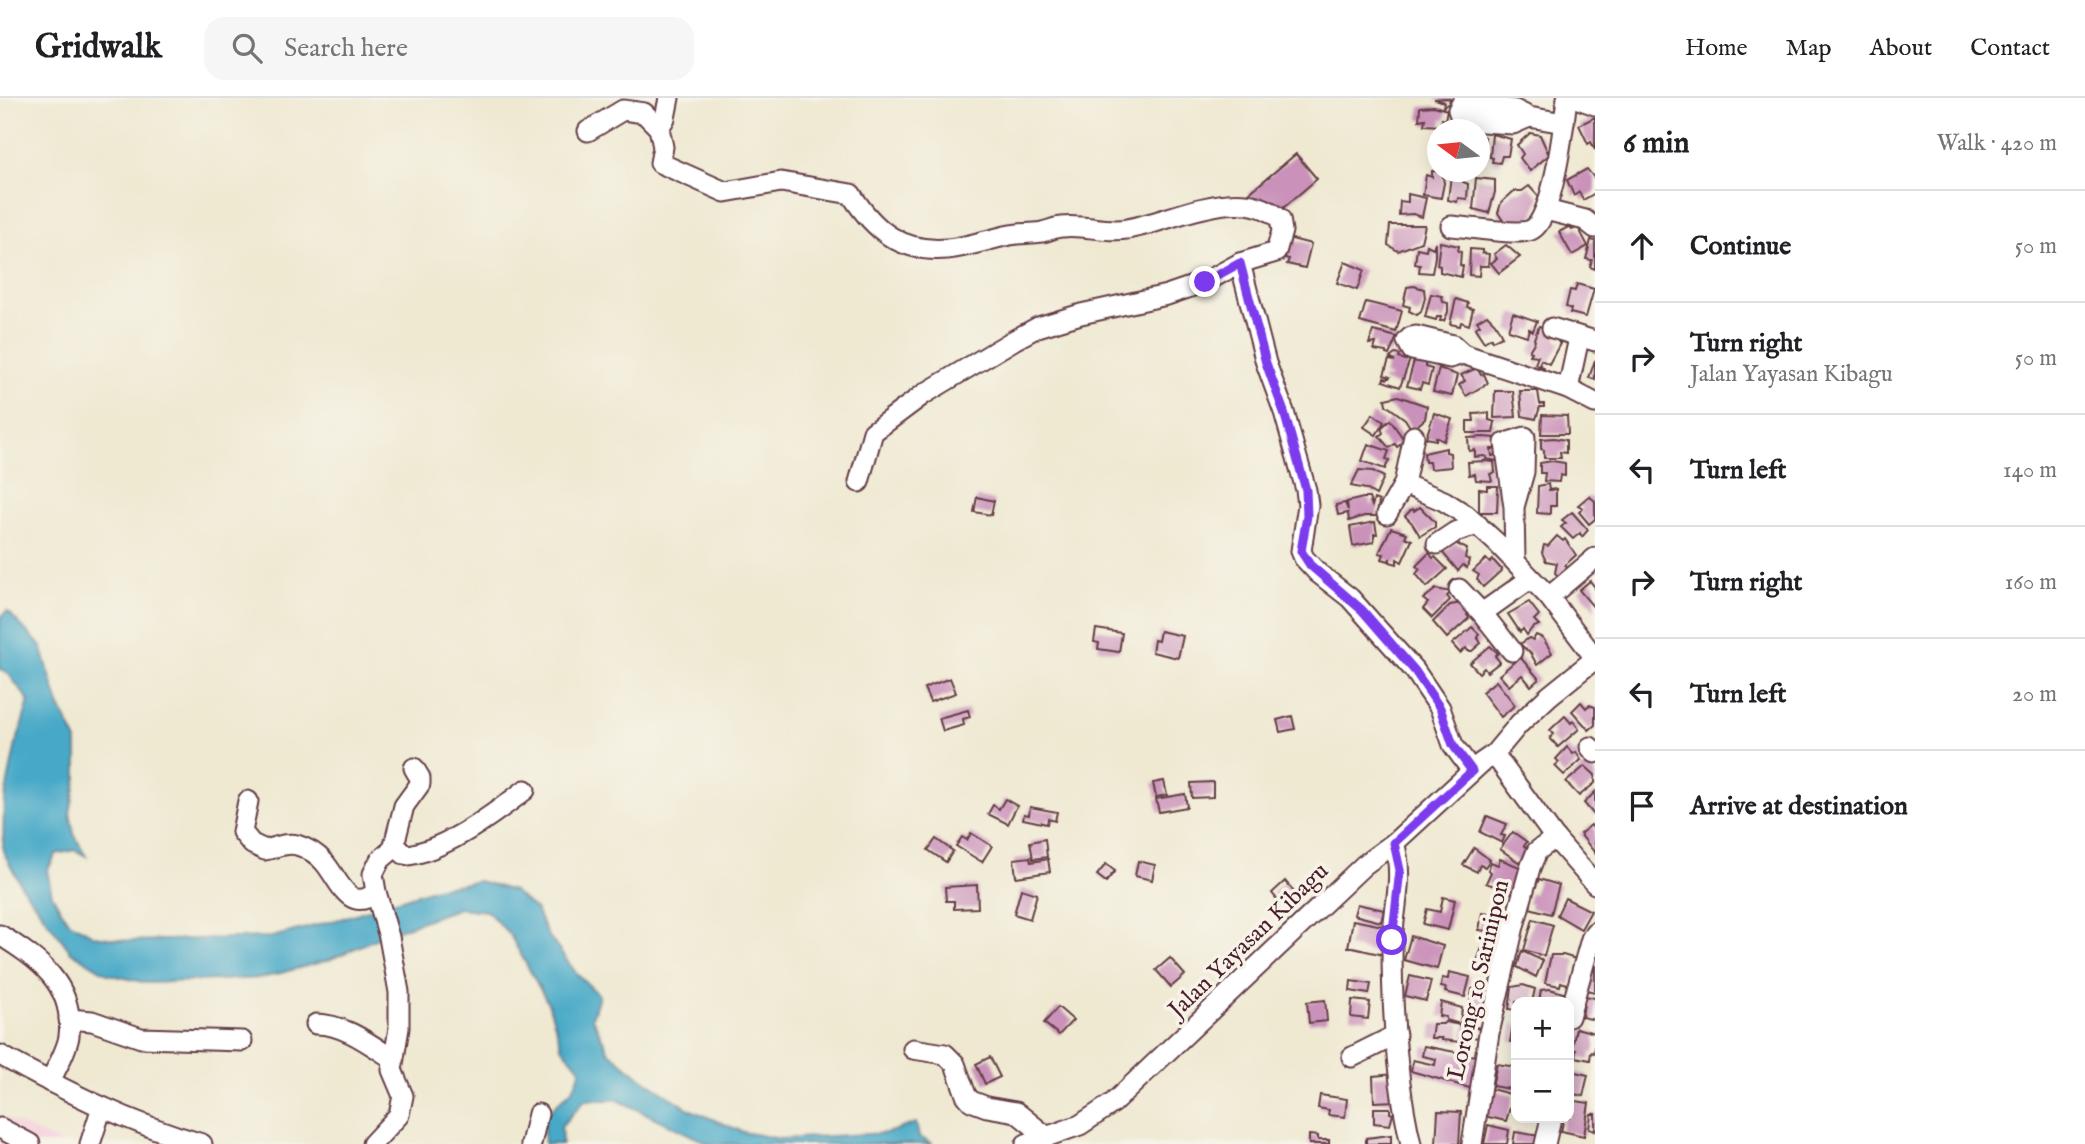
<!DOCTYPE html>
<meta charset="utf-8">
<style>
:root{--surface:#fff;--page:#f6f6f6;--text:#202124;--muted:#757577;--line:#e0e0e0}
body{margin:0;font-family:"IM FELL English",serif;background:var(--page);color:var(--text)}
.controls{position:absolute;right:21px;bottom:21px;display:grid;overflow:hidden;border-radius:14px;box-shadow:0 4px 18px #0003}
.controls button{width:63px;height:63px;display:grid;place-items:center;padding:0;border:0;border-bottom:2px solid var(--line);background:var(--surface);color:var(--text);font:35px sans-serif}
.compass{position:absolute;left:1427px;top:21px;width:63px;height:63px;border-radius:50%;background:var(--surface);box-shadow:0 4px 18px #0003;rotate:285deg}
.stop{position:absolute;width:21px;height:21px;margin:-16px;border:5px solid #7c3aed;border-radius:50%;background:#fff}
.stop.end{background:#7c3aed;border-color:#fff;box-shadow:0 2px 7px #0008}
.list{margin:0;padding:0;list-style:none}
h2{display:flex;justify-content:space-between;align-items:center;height:91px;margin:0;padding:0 28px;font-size:30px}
h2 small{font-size:23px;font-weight:400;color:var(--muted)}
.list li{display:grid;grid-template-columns:46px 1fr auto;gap:21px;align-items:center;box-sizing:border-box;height:112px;padding:0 28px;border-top:2px solid var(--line)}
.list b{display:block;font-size:26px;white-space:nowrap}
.list p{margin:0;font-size:23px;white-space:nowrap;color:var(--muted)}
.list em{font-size:23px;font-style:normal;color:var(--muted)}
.icon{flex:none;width:38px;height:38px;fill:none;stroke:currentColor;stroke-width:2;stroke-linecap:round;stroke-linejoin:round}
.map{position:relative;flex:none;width:1595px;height:1046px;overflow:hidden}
header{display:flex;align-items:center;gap:42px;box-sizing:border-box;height:98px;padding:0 35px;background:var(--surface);border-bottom:2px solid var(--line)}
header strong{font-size:33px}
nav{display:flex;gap:38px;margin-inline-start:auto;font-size:24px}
.search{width:490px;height:63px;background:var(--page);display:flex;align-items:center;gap:18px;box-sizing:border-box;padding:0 24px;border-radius:21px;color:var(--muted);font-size:26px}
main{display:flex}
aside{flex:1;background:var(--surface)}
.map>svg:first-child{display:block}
</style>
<header>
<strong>Gridwalk</strong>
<div class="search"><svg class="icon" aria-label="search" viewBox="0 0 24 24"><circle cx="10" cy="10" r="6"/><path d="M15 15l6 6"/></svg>Search here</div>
<nav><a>Home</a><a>Map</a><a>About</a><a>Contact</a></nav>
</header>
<main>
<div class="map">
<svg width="1595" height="1046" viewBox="0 0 1595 1046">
<rect width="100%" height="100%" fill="#f7f3e8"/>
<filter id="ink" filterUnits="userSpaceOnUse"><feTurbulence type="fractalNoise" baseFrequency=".0143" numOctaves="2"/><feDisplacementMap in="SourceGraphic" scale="14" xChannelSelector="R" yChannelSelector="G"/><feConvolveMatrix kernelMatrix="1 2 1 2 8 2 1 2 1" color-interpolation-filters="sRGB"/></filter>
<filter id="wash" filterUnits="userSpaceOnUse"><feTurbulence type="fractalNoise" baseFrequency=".00686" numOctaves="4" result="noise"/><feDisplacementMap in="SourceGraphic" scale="28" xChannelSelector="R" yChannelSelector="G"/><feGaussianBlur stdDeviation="1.57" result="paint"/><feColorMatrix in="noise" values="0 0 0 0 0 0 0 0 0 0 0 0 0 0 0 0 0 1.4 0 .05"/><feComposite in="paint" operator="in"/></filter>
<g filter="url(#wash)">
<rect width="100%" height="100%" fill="#efe9d2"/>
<polygon fill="#f4cfde" points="0,1017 2,1018 63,1046 0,1046"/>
<path fill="#47a9c7" stroke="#486479" stroke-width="2" d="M 7,513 L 41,548 L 59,607 L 77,643 L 77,679 L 70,715 L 74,736 L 86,758 L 75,752 L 56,756 L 47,773 L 52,797 L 68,823 L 95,838 L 129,843 L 272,839 L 340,821 L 436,790 L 479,783 L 513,793 L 536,812 L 547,836 L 577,876 L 599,897 L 592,920 L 609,954 L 641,980 L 691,1012 L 743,1034 L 780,1041 L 832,1038 L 887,1035 L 916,1025 L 919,1039 L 933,1046 L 709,1046 L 618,1002 L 585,1002 L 561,1028 L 562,1046 L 545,1046 C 539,1013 551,1013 571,993 C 576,988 578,979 581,972 L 562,949 L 548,905 L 510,837 L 487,813 L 459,810 L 384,837 L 329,862 L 262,880 L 147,885 L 108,876 L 71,854 L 22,789 L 3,753 L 4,704 L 15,650 L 29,603 L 7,574 L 0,571 L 0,520 Z"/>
<g id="blocks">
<g fill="#ca92ba">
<polygon points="1447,0 1450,1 1449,5 1443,9 1444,4 1434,1"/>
<polygon points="1434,8 1447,12 1445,22 1442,21 1441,28 1424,27 1425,21 1419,22 1420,9"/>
<polygon points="1595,19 1595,52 1591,44 1588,46 1579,27"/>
<polygon points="1530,35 1540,37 1549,57 1530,73 1520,60 1523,56 1517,47"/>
<polygon points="1492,36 1511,41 1508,58 1502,58 1500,65 1492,64 1493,60 1490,59"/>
<polygon points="1479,38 1485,39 1483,55 1479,55"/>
<polygon points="1296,56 1317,81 1269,122 1248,96"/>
<polygon points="1587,71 1595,81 1595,95 1583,102 1579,94 1574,98 1567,82"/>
<polygon points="1432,73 1442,74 1444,85 1441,100 1423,97 1426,77 1432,79"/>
<polygon points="1451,77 1462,79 1463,84 1468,86 1467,101 1458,100 1457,104 1448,102"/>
<polygon points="1476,80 1495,82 1495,94 1489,115 1473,111"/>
<polygon points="1529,88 1539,99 1534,116 1522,126 1504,124 1498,115 1501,105 1514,93 1522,93"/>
<polygon points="1408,96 1426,100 1422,119 1413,116 1399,117 1400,103 1408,104"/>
<polygon points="1390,127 1425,127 1421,144 1398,153 1388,147"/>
<polygon points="1570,128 1572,132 1578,129 1588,148 1572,157 1559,134"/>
<polygon points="1288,140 1311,146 1305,170 1287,166 1289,161 1284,160"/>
<polygon points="1591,142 1595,143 1595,171 1590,169 1592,162 1586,161"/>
<polygon points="1435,144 1435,159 1432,175 1419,174 1420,167 1415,166 1417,150 1426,152 1427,147 1433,150"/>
<polygon points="1440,144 1459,148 1458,153 1461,154 1460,167 1463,168 1461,179 1440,174 1440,168 1437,167"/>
<polygon points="1506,147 1520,159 1499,175 1491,165 1497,161 1494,156"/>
<polygon points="1470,151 1482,152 1482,155 1489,156 1488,168 1480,168 1479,178 1469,177"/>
<polygon points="1345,164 1364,172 1357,192 1337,185"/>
<polygon points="1577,186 1594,191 1586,219 1570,215 1571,211 1566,209 1570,192 1575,193"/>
<polygon points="1414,188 1424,191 1425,200 1421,214 1417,217 1409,213 1410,209 1403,207 1407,189"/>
<polygon points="1431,196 1442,198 1443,204 1448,205 1448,214 1444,223 1440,223 1441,219 1437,219 1436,222 1425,219"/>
<polygon points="1456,201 1468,205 1467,209 1473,211 1469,227 1461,224 1460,228 1450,226"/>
<polygon points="1366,204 1402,213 1396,234 1360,224"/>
<polygon points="1513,215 1537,223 1533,233 1529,231 1527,238 1508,232"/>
<polygon points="1487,217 1495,225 1502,238 1492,243 1491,240 1484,244 1475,230 1480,227 1477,223"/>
<polygon points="1539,228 1557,233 1556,239 1559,245 1562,242 1549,266 1541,262 1539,266 1544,270 1543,271 1535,266 1538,258 1530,257 1532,254 1529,253 1535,243 1534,241"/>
<polygon points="1373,233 1397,239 1389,257 1386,256 1386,254 1374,252 1376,245 1369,246"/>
<polygon points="1395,256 1400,257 1399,260 1406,262 1407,258 1411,259 1400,289 1383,283 1384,280 1388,281 1390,279 1384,277 1389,262 1395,263 1390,260"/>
<polygon points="1595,262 1595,281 1589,280"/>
<polygon points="1414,263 1425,265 1425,269 1432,271 1428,287 1422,285 1420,291 1407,288"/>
<polygon points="1439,270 1457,277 1452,298 1433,294"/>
<polygon points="1477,270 1481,277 1484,276 1488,285 1466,298 1459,287 1465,283 1461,277"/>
<polygon points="1495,293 1513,293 1516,319 1494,320"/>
<polygon points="1520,293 1538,293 1540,306 1544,306 1544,309 1540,309 1536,321 1522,318"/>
<polygon points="1398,298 1427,308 1425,321 1412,332 1405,321 1386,307 1385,301"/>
<polygon points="1434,315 1452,321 1444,343 1436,339 1436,342 1426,340"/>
<polygon points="1489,315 1489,322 1495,324 1493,335 1467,335 1467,323 1474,323 1473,316"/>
<polygon points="1373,316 1384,324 1376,337 1364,329"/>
<polygon points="1542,317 1567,318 1568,336 1541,336"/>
<polygon points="1390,322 1405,343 1397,349 1395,346 1389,350 1379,338 1383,335 1381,330"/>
<polygon points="1483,339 1496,340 1495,351 1491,351 1492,358 1498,357 1497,363 1486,361 1487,359 1484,358 1475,359 1475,352 1469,353 1468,340"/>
<polygon points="1554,340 1566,342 1566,355 1560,354 1561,360 1544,360 1544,352 1541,351 1541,341"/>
<polygon points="1368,346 1389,353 1386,361 1389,362 1385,371 1362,363"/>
<polygon points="1446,350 1446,354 1450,355 1451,369 1430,371 1429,364 1425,364 1424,355"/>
<polygon points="1484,363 1494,364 1495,374 1490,376 1492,383 1476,382 1475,376 1469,377 1468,364"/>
<polygon points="1552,363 1565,365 1565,378 1560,377 1559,384 1544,383 1545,375 1540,375 1540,365"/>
<polygon points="1359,372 1373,373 1384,379 1376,397 1366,391 1351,388"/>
<polygon points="1548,386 1549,392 1556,391 1556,408 1550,408 1550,416 1537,415 1538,388"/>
<polygon points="1487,388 1498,388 1497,414 1479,414 1479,391 1487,392"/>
<polygon points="1589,398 1595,403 1595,421 1589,426 1579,414 1583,410 1578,407"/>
<polygon points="977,399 994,403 991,417 974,414"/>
<polygon points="1363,400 1369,400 1372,408 1374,401 1379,403 1377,418 1364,418 1349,423 1348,415 1338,417 1336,407 1345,405 1348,412 1347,404"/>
<polygon points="1420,409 1435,424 1435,429 1420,438 1412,425 1405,418 1412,411 1414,413"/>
<polygon points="1572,414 1588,432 1582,439 1580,435 1573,441 1561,429 1566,425 1562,422"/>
<polygon points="1375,424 1377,436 1374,436 1374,444 1353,448 1350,429"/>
<polygon points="1391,430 1407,435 1405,439 1412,442 1402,464 1397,461 1397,466 1390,464 1390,460 1389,463 1382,461 1384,456 1379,455"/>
<polygon points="1557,438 1563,443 1565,441 1576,457 1565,467 1569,472 1560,480 1555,475 1557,465 1546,463 1542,455 1544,447 1548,448"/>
<polygon points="1455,445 1467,451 1465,460 1469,462 1467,470 1463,467 1458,473 1442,454"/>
<polygon points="1429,455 1433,460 1435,459 1447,471 1427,489 1416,476 1420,471 1416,468"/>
<polygon points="1486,461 1490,465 1493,462 1502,472 1483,489 1477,481 1479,477 1473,473"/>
<polygon points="1590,483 1595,489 1595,511 1579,492"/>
<polygon points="1436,491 1451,494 1447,498 1450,502 1432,520 1423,511 1428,505 1423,501"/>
<polygon points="1529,504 1539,517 1534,522 1539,527 1532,530 1527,537 1523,531 1520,534 1508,516"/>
<polygon points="1462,505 1471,514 1467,517 1469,520 1447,540 1433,524 1450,507"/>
<polygon points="1472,529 1479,536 1477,539 1481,545 1472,553 1468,553 1466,550 1460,555 1452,546"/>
<polygon points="1096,531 1122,535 1119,554 1098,551 1099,545 1094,544"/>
<polygon points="1160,533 1183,538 1178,560 1152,554 1154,542 1158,543"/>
<polygon points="1536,537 1543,540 1552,555 1537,567 1531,556 1520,546 1529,540 1533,542"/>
<polygon points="1490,548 1498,555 1495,558 1500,564 1487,574 1484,570 1479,575 1470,565"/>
<polygon points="1520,559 1539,581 1531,588 1522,577 1509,588 1499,577"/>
<polygon points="950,580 956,595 930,604 924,590"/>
<polygon points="1496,583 1515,607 1501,619 1482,594"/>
<polygon points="1581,604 1586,610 1589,607 1595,609 1595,627 1589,632 1572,613"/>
<polygon points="968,612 970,619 963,621 964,627 943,633 939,620"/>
<polygon points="1292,618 1295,631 1280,634 1277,622"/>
<polygon points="1565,618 1571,625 1573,623 1579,631 1558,649 1550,640 1554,636 1550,632"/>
<polygon points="1567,649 1573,656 1576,654 1581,662 1564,677 1555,668 1559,664 1556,661"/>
<polygon points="1585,668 1595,677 1595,685 1579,698 1566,684"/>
<polygon points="1164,683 1167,697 1156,699 1153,685"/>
<polygon points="1213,684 1213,699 1192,700 1191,685"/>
<polygon points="1595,694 1595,718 1584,705"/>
<polygon points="1185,696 1187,709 1159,714 1156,701"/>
<polygon points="1005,701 1017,708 1008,726 988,716 993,707 999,711"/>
<polygon points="1030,709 1057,714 1055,723 1048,721 1047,726 1023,721 1024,716 1029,717"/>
<polygon points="1487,718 1507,726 1501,737 1505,738 1502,745 1480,734"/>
<polygon points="1591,727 1593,730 1595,728 1595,755 1580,736"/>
<polygon points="1513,734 1527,744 1524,748 1529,751 1520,765 1500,751"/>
<polygon points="971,735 992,748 982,764 956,748 962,739 967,742"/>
<polygon points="936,741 953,753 946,764 928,752"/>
<polygon points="1045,741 1047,759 1033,761 1030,744"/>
<polygon points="1474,750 1490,762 1485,769 1480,767 1477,774 1463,767"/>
<polygon points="1030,759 1031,764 1048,761 1050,774 1016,779 1014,761"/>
<polygon points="1500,761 1522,770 1512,795 1486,785 1491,774 1488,772 1491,764 1498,767"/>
<polygon points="1138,763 1155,767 1152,782 1135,778"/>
<polygon points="1106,766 1115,773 1106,784 1097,777"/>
<polygon points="1539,781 1559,787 1551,816 1530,810 1531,806 1527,805 1530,795 1533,796"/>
<polygon points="1285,783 1294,794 1280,805 1272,795"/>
<polygon points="977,787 978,810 954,811 954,803 946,803 945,789"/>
<polygon points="1021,791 1037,796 1030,821 1014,816"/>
<polygon points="1443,799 1455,802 1448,832 1423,826 1427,811 1440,814"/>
<polygon points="1565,800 1591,813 1581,831 1557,817"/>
<polygon points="1357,806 1384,812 1381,824 1354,817"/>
<polygon points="1482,815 1510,819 1506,836 1479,832"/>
<polygon points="1533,821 1553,827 1544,858 1524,852"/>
<polygon points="1353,822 1388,829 1384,857 1348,849"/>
<polygon points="1411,838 1443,848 1437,871 1404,862"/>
<polygon points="1482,850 1502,856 1495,876 1474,871"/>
<polygon points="1522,853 1543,863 1536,879 1517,869"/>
<polygon points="1551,857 1563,857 1576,861 1570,887 1561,884 1560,888 1545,885"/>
<polygon points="1170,860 1185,877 1171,889 1156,872"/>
<polygon points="1592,867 1595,868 1595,894 1586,892 1591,879"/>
<polygon points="1449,874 1470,879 1465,899 1445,894 1446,890 1441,889 1442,880 1448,881"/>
<polygon points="1410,878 1431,883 1426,903 1405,898"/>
<polygon points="1351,883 1371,886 1369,896 1350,893"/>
<polygon points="1523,887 1535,891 1532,904 1516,904 1516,912 1509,911 1512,889"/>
<polygon points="1482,889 1489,892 1485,911 1480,907 1470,907 1472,891"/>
<polygon points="1550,891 1566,896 1564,904 1539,904 1541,892"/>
<polygon points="1585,898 1595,900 1595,922 1582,919"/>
<polygon points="1325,902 1327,923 1309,925 1307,904"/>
<polygon points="1352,902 1370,904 1368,921 1351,919"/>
<polygon points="1441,904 1462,910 1460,926 1446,922 1446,919 1439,918"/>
<polygon points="1058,909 1073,922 1059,937 1044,925"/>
<polygon points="1469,910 1484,913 1481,930 1465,927"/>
<polygon points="1445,924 1460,927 1460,944 1442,942 1442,940 1431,940 1433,926 1443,926"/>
<polygon points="1513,925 1516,926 1516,944 1510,944"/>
<polygon points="1464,928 1480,931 1480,940 1463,938"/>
<polygon points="1576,930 1595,935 1595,950 1594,955 1591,954 1590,962 1575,959 1576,952 1572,951"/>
<polygon points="1424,948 1481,959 1473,991 1411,973 1413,962 1435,967 1436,961 1422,958"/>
<polygon points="990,959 1000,979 985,986 976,966"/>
<polygon points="1497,966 1516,969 1516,992 1492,988"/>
<polygon points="1571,973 1588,977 1583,998 1569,995"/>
<polygon points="1395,976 1396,1003 1374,1004 1373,978"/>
<polygon points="1487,990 1514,997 1506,1023 1484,1018"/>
<polygon points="1320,997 1347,1001 1345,1019 1328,1017 1329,1012 1318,1010"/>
<polygon points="1569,1002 1589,1005 1584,1038 1561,1033 1564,1020 1569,1020"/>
<polygon points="1374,1010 1390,1010 1390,1015 1393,1016 1390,1027 1374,1025"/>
<polygon points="1438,1013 1461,1014 1459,1046 1436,1046"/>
<polygon points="1591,1016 1595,1016 1595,1033 1589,1031"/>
<polygon points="1488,1027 1509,1032 1507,1046 1484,1046"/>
<polygon points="1515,1034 1540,1038 1539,1046 1513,1046"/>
<polygon points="1309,1037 1318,1038 1318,1042 1329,1042 1329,1046 1309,1046"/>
<polygon points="1391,1037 1391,1046 1366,1046 1366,1040"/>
</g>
</g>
</g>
<g filter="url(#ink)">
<use href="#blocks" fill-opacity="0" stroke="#633d44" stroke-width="2"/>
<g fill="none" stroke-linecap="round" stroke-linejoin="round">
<defs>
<g id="minor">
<polyline points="1576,0 1595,7"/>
<polyline points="1529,19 1515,12 1467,5 1462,5 1458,12 1461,20 1467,23 1513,26 1529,19 1564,25"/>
<polyline points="659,30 665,20 669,0"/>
<path d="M 588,33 L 623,12 L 644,15 L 659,30 L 663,49 L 660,65 L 725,94 L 781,84 L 851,96 C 874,132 901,155 947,151 C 968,149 989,141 1010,137 C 1020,135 1031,136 1042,134 C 1049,133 1055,129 1062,129 C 1083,126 1106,135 1127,131 C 1172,124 1240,84 1280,121 L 1282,133 L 1276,154 L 1240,165 L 1205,184 L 1167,197 L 1081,216 L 1038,229 L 1014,242 L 924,296 L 873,334 L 859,384"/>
<polyline points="1546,112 1585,122 1595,130"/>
<path d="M 1451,128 C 1469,129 1517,138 1531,132 C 1553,123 1564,25 1567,0"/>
<polyline points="1240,165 1266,265 1284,314 1306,392 1308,407 1301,453 1304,460 1318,475 1350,500 1415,573 1440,610 1453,647 1472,673"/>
<polyline points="1552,230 1595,243"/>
<polyline points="1463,256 1450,260 1412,252 1407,243 1411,239 1416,238 1453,247 1463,256 1568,291 1595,305"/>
<polyline points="1568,291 1579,240"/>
<polyline points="1404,386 1444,403 1466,417 1497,445 1549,499 1595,560"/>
<polyline points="1514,409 1524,374 1525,339 1505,345 1514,409 1515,462"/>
<polyline points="1387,416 1404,386 1414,338"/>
<polyline points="1437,446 1455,434 1478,427"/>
<polyline points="1459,491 1482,515 1512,553"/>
<polyline points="1549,499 1595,460"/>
<polyline points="1482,515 1530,481"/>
<polyline points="1590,649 1595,655"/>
<polyline points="1494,656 1555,740 1595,786"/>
<path d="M 248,703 L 242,734 L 252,746 L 265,752 C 275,750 286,744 297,747 C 307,750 317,756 324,764 C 339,781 349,817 376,794"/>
<path d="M 1394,745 C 1405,779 1393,812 1392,847 C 1392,913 1396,982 1411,1046"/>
<path d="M 395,747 L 404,756 L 409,757 C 448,750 494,716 525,692"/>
<path d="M 0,837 C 38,861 75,886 69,938 C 67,953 56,970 50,984"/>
<polyline points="1569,919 1591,841 1595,834"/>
<polyline points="69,921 92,923 141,940 242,943"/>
<path d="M 316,926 C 344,926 370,946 393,961"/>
<polyline points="913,951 945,956 955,966 966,997 971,1003 987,1009 1016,1014 1047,1039"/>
<path d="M 0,957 C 65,993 131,1026 202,1046"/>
<polyline points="1352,959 1396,937"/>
<polyline points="0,1030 30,1046"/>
<polyline points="90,1046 102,1009"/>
<polyline points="372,1046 399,1017 403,998 392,972 399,930 399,894 389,839 376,794 373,776 380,762 393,751 404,708 420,686 420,680 414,670"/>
<polyline points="531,1046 538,1016"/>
<polyline points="1026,1046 1080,1027 1113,1005 1364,767 1394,745 1481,665 1494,656 1519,626 1549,598 1595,561"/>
<polyline points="1472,1046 1489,935 1514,828 1530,770 1537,753 1555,740"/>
<polyline points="1545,1046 1551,1020"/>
</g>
</defs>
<use href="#minor" stroke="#633d44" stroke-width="23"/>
<use href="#minor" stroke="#fff" stroke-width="19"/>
</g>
</g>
<g fill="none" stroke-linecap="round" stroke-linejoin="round" filter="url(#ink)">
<polyline stroke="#7c3aed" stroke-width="9" points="1205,184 1240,165 1266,265 1284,314 1306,392 1307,418 1301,453 1310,467 1362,512 1415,573 1440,610 1453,647 1472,673 1394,745 1400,772 1392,842"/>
</g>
<g text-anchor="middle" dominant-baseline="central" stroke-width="7" stroke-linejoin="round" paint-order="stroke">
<g font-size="24" fill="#4a1f2b" stroke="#f7f3e8">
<text transform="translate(1249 843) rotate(-44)">Jalan Yayasan Kibagu</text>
<text transform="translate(1479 882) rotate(-77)">Lorong 10 Sarinipon</text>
</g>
</g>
</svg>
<div class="controls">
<button>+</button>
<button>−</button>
</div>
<svg class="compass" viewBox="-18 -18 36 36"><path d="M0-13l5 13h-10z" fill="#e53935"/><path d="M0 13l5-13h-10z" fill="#757577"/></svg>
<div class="stop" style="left:1392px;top:842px"></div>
<div class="stop end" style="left:1205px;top:184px"></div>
</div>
<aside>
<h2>6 min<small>Walk · 420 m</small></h2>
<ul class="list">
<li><svg class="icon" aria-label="ahead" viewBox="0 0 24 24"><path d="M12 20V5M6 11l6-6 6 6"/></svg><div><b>Continue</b></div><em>50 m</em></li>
<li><svg class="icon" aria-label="right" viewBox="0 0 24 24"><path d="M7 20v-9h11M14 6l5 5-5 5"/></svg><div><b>Turn right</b><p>Jalan Yayasan Kibagu</p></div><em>50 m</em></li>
<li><svg class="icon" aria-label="left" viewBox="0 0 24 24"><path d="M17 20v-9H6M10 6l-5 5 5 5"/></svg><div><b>Turn left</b></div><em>140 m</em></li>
<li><svg class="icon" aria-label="right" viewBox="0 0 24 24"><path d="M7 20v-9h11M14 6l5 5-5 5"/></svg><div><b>Turn right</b></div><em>160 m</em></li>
<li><svg class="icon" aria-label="left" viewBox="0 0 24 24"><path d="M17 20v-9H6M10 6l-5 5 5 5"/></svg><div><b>Turn left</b></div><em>20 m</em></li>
<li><svg class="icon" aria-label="arrive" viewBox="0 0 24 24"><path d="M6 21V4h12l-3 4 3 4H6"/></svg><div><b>Arrive at destination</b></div></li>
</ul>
</aside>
</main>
